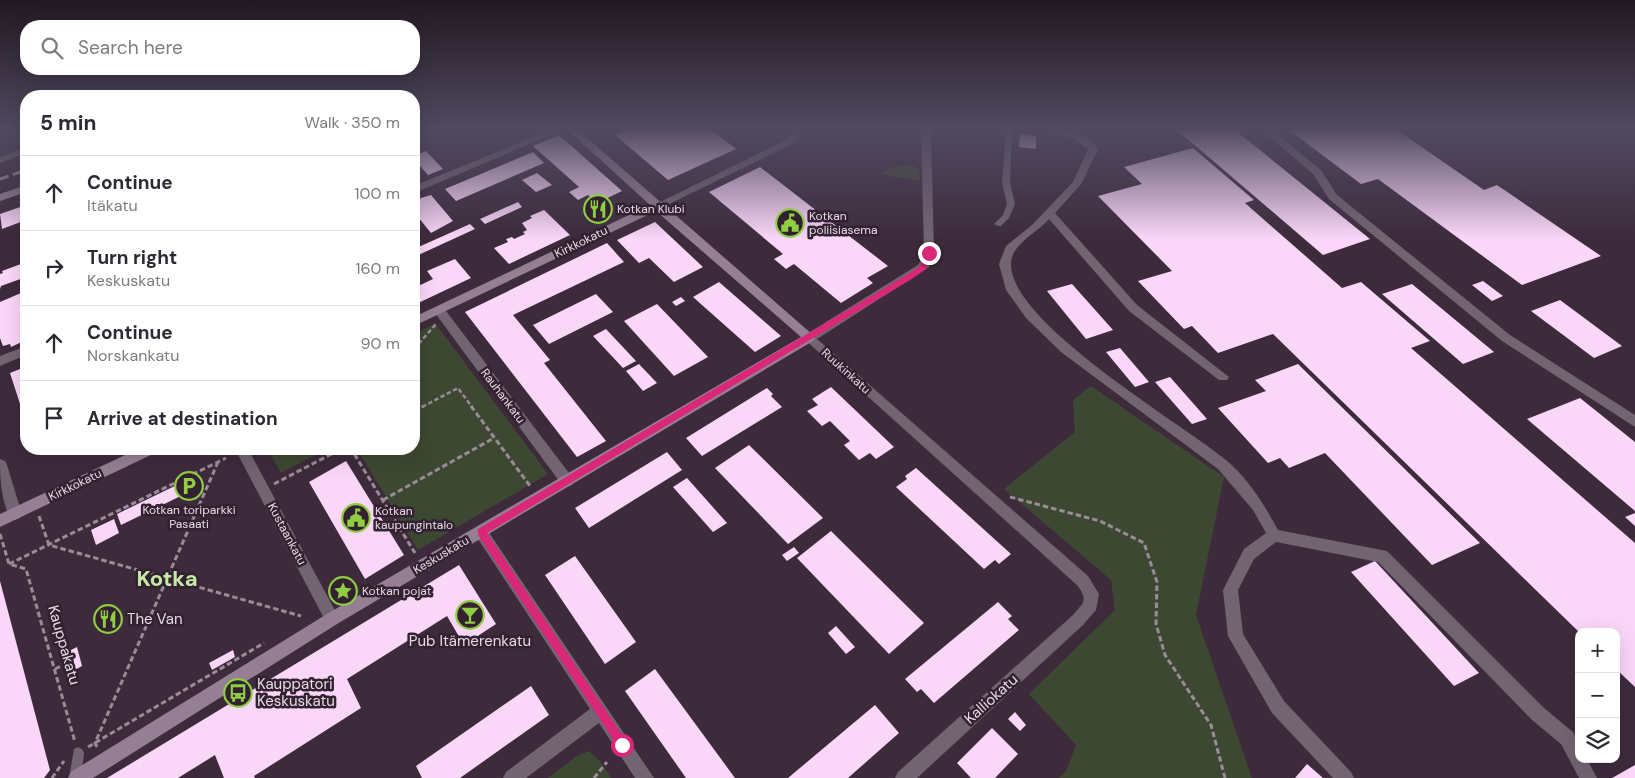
<!DOCTYPE html>
<meta charset="utf-8">
<style>
:root{--surface:#fff;--page:#f2f2f3;--text:#2b2b33;--muted:#7c7c81;--line:#e1e1e2}
body{margin:0;font-family:"DM Sans",sans-serif;background:var(--page);color:var(--text)}
.controls{position:absolute;right:15px;bottom:15px;display:grid;overflow:hidden;border-radius:10px;box-shadow:0 5px 20px #0002}
.controls button{width:45px;height:45px;display:grid;place-items:center;padding:0;border:0;border-bottom:1px solid var(--line);background:var(--surface);color:var(--text);font:25px sans-serif}
.stop{position:absolute;width:15px;height:15px;margin:-11px;border:4px solid #db2777;border-radius:50%;background:#fff}
.stop.end{background:#db2777;border-color:#fff;box-shadow:0 1px 5px #0008}
.list{margin:0;padding:0;list-style:none}
h2{display:flex;justify-content:space-between;align-items:center;height:65px;margin:0;padding:0 20px;font-size:21px}
h2 small{font-size:16px;font-weight:400;color:var(--muted)}
.list li{display:grid;grid-template-columns:32px 1fr auto;gap:15px;align-items:center;box-sizing:border-box;height:75px;padding:0 20px;border-top:1px solid var(--line)}
.list b{display:block;font-size:19px;white-space:nowrap}
.list p{margin:0;font-size:16px;white-space:nowrap;color:var(--muted)}
.list em{font-size:16px;font-style:normal;color:var(--muted)}
.icon{flex:none;width:28px;height:28px;fill:none;stroke:currentColor;stroke-width:2;stroke-linecap:round;stroke-linejoin:round}
.map{position:relative;flex:none;width:1635px;height:778px;overflow:hidden}
.search{position:absolute;background:var(--surface);box-shadow:0 5px 20px #0002;left:20px;top:20px;width:400px;height:55px;display:flex;align-items:center;gap:12px;box-sizing:border-box;padding:0 18px;border-radius:20px;color:var(--muted);font-size:19px}
.panel{position:absolute;background:var(--surface);box-shadow:0 5px 20px #0002;left:20px;top:90px;width:400px;height:365px;border-radius:20px}
.map>svg:first-child{display:block}
</style>
<div class="map">
<svg width="1635" height="778" viewBox="0 0 1635 778">
<rect width="100%" height="100%" fill="#3d2b3c"/>
<g fill="#3d4832">
<polygon points="906,165 915,166 919,172 920,181 881,174 891,168"/>
<polygon points="435,323 548,474 418,550 357,449 414,449 414,334"/>
<polygon points="1091,386 1224,477 1196,615 1252,778 1059,778 1066,771 1076,745 1029,694 1115,610 1111,580 1004,489 1075,432 1073,400"/>
<polygon points="267,449 327,449 281,473"/>
<polygon points="589,751 600,761 611,778 548,778 577,756"/>
</g>
<g fill="#fad6f8">
<polygon points="626,130 712,130 736,149 668,180 615,135"/>
<polygon points="1177,130 1235,130 1370,239 1323,255"/>
<polygon points="1289,130 1397,130 1484,190 1497,185 1601,256 1522,285 1378,179 1361,184"/>
<polygon points="1020,134 1036,136 1036,149 1019,147"/>
<polygon points="559,135 622,191 597,203 588,195 578,200 569,192 579,187 533,146"/>
<polygon points="1193,148 1254,200 1245,203 1342,288 1361,282 1430,341 1411,348 1635,543 1635,687 1616,669 1616,632 1579,632 1273,334 1218,353 1192,326 1184,329 1138,281 1172,271 1098,196 1142,184 1124,167"/>
<polygon points="426,151 443,169 428,175 414,159 414,156"/>
<polygon points="533,152 544,163 456,201 445,189"/>
<polygon points="760,167 888,266 867,278 873,283 841,303 794,264 786,269 774,259 783,254 709,192"/>
<polygon points="537,173 552,185 536,192 522,180"/>
<polygon points="431,195 453,221 431,233 414,212 414,200"/>
<polygon points="518,202 522,207 485,224 480,219"/>
<polygon points="26,205 26,220 2,229 0,214"/>
<polygon points="544,210 570,235 509,264 494,248 508,242 506,239 512,237 514,239 525,234 523,232 527,230 522,223 532,218 530,216"/>
<polygon points="655,222 703,267 674,282 649,258 639,263 617,240"/>
<polygon points="470,224 475,229 414,257 414,249"/>
<polygon points="607,243 624,262 513,315 550,360 544,363 606,441 577,457 465,312"/>
<polygon points="455,259 471,278 414,305 414,288 433,279 427,271"/>
<polygon points="21,264 21,266 26,264 26,277 1,286 0,289 0,274 3,273 2,271"/>
<polygon points="1483,281 1503,296 1492,301 1472,285"/>
<polygon points="719,282 781,336 755,352 693,297"/>
<polygon points="1072,284 1113,330 1086,339 1047,291"/>
<polygon points="1412,284 1494,352 1463,364 1382,294"/>
<polygon points="21,293 26,307 26,340 11,347 10,344 3,346 0,338 0,302"/>
<polygon points="596,294 613,312 549,344 533,325"/>
<polygon points="681,297 685,301 676,306 672,302"/>
<polygon points="1560,300 1622,346 1594,358 1531,311"/>
<polygon points="657,304 708,357 674,376 624,321"/>
<polygon points="606,329 636,361 623,368 593,336"/>
<polygon points="1120,348 1149,382 1135,387 1106,352"/>
<polygon points="26,362 26,405 21,407 10,373 25,367 24,363"/>
<polygon points="639,364 657,383 643,391 626,371"/>
<polygon points="1298,364 1480,543 1432,565 1325,453 1289,468 1280,458 1268,463 1218,408 1266,391 1255,380"/>
<polygon points="1170,377 1207,419 1192,424 1155,382"/>
<polygon points="831,387 894,447 876,459 870,453 859,460 844,445 850,441 830,421 822,426 807,411 818,405 812,399"/>
<polygon points="767,388 773,394 771,396 782,407 702,456 686,438"/>
<polygon points="1580,398 1635,442 1635,511 1527,419"/>
<polygon points="749,445 823,518 788,544 715,468"/>
<polygon points="667,452 682,470 589,528 575,508"/>
<polygon points="346,461 404,555 365,579 309,482"/>
<polygon points="916,468 1011,554 999,564 995,560 984,569 896,487 907,479 905,476"/>
<polygon points="687,478 727,523 713,532 673,487"/>
<polygon points="183,482 187,493 121,525 117,514"/>
<polygon points="1635,513 1635,526 1625,517"/>
<polygon points="114,519 119,533 96,545 91,530"/>
<polygon points="831,531 924,623 889,654 797,558"/>
<polygon points="794,547 799,553 787,561 782,555"/>
<polygon points="575,556 636,642 605,664 545,575"/>
<polygon points="1375,561 1479,673 1454,686 1351,572"/>
<polygon points="459,565 496,624 464,645 447,616 347,679 361,708 254,776 255,778 224,778 215,755 178,778 107,778"/>
<polygon points="0,581 50,770 44,778 0,778"/>
<polygon points="998,602 1012,616 1008,619 1019,630 934,703 921,689 917,692 905,679"/>
<polygon points="836,626 855,647 846,654 828,633"/>
<polygon points="77,647 82,666 69,673 65,653"/>
<polygon points="233,650 235,657 212,670 209,663"/>
<polygon points="655,669 735,778 686,778 625,691"/>
<polygon points="531,686 549,715 460,778 422,778 416,766"/>
<polygon points="875,705 899,733 848,778 788,778"/>
<polygon points="1015,712 1026,725 1020,731 1008,719"/>
<polygon points="992,728 1018,754 995,778 971,778 957,763"/>
<polygon points="1307,764 1323,778 1295,778"/>
<polygon points="1635,765 1635,778 1612,778"/>
</g>
<g fill="none" stroke-linecap="round" stroke-linejoin="round">
<g stroke="#998b98" stroke-width="2.5" stroke-dasharray="4.5 2.5" stroke-linecap="butt">
<polyline points="414,349 436,324"/>
<polyline points="414,376 416,378 414,383"/>
<polyline points="422,407 458,388 472,407"/>
</g>
<g stroke="#998b98" stroke-width="3" stroke-dasharray="5.5 3" stroke-linecap="butt">
<polyline points="471,406 530,486"/>
<polyline points="414,411 424,406"/>
<polyline points="358,449 353,452 415,553"/>
<polyline points="274,484 341,449"/>
<polyline points="1010,497 1100,521 1144,543 1157,582 1156,624 1165,655 1211,725 1225,778"/>
<polyline points="383,500 494,438"/>
<polyline points="39,516 49,545 301,616"/>
<polyline points="0,534 9,564 26,569 75,742"/>
<polyline points="9,564 226,458"/>
<polyline points="55,669 67,663"/>
<polyline points="88,747 264,643"/>
<polyline points="97,747 95,743 218,462"/>
<polyline points="52,778 64,761"/>
<polyline points="594,778 607,762"/>
</g>
<g fill="#726471" fill-rule="evenodd">
<polygon points="1006,130 1012,130 1010,183 1015,204 1009,218 1001,226 998,226 994,224 1003,215 1007,204 1002,183"/>
<polygon points="78,747 82,749 84,753 81,778 69,778 74,749"/>
</g>
<g fill="#726471" fill-rule="evenodd">
<polygon points="550,130 563,130 414,193 414,186"/>
<polygon points="792,130 802,130 797,140 788,146 661,208 653,208 652,206 782,142 790,137"/>
<path d="M 921,130 L 931,130 L 934,253 L 929,267 L 817,339 L 1088,576 L 1099,594 L 1096,610 L 1083,625 L 917,778 L 895,778 L 898,772 L 1073,615 C 1084,602 1088,601 1078,586 L 803,338 L 805,335 L 918,265 L 924,253 Z"/>
<path d="M 1045,130 C 1066,130 1084,131 1098,149 L 1082,183 L 1055,213 L 1137,305 L 1229,377 L 1227,380 L 1219,380 L 1129,311 L 1049,219 C 1037,233 1011,244 1011,264 C 1010,323 1181,423 1226,460 C 1248,478 1265,506 1278,530 L 1387,551 L 1544,708 L 1573,732 L 1579,743 L 1579,759 L 1587,759 L 1597,778 L 1579,778 L 1561,744 L 1532,720 L 1378,562 L 1276,542 L 1254,559 L 1238,590 L 1243,634 L 1284,701 L 1351,772 L 1354,778 L 1333,778 L 1272,713 L 1228,636 L 1223,590 L 1244,549 L 1266,533 L 1253,510 L 1218,469 L 1061,352 L 1026,318 L 1006,290 L 999,264 L 1006,246 L 1032,225 L 1073,182 L 1088,149 L 1071,137 L 1047,132 Z"/>
<polygon points="1261,130 1272,130 1321,170 1337,195 1510,335 1635,415 1635,427 1502,341 1329,199 1313,174"/>
<polygon points="26,147 26,153 0,163 0,157"/>
<polygon points="439,306 443,307 572,477 574,481 572,485 567,487 562,485 435,313 433,310"/>
<polygon points="26,346 26,355 0,366 0,356"/>
<polygon points="235,449 248,449 337,614 340,619 337,624 332,626 327,624"/>
<path d="M 0,459 L 5,461 L 7,465 L 22,514 L 20,518 L 15,520 L 10,518 C 1,499 0,480 0,459 Z"/>
<polygon points="481,526 486,528 654,778 635,778 599,723 526,778 503,778 506,772 590,709 476,536 474,532 476,528"/>
</g>
<g fill="#967f94" fill-rule="evenodd">
<polygon points="568,130 578,130 813,335 815,338 813,341 337,624 93,778 68,778 71,772 327,614 801,337 656,211 414,326 414,317 650,205"/>
<polygon points="26,185 26,192 0,201 0,194"/>
<polygon points="138,449 157,449 155,453 0,527 0,514"/>
</g>
<polyline stroke="#a89aa7" stroke-width="3" stroke-dasharray="9 4.5" stroke-linecap="butt" points="0,179 26,170"/>
</g>
<linearGradient id="sky" x2="0" y2="1"><stop stop-color="#221821"/><stop offset="0.54" stop-color="#514a61"/><stop offset="1" stop-color="#514a61" stop-opacity="0"/></linearGradient>
<rect width="1635" height="239" fill="url(#sky)"/>
<polygon fill="#db2777" points="929,250 933,253 926,269 910,280 487,533 626,741 628,745 626,748 622,750 619,748 478,535 478,529 905,276 920,266 926,253"/>
<defs>
<symbol id="restaurant-ring" viewBox="-11 -11 22 22"><circle r="9.5" fill="#332132" stroke="#8fcd42" stroke-width="1.5"/><path d="M-5-6h1v4h1v-4h1v4h1v-4h1v5L-1.5 .5V6h-2V.5L-5-1ZM5-6V6H3V1.5H1.5Q1.5-4 5-6Z" fill="#8fcd42"/></symbol>
<symbol id="civic-ring" viewBox="-11 -11 22 22"><circle r="9.5" fill="#332132" stroke="#8fcd42" stroke-width="1.5"/><path d="M-.6-6.5H3V-4.5H.6V-3L4-1V1h2V6H-6V1h2V-1L-.6-3ZM-1.2 2.5V6h2.4V2.5Z" fill="#8fcd42"/></symbol>
<symbol id="parking-ring" viewBox="-11 -11 22 22"><circle r="9.5" fill="#332132" stroke="#8fcd42" stroke-width="1.5"/><path d="M-3.5-5.5H1a3.5 3.5 0 0 1 0 7H-1V5.5H-3.5ZM-1-3.4V-.6H.8a1.4 1.4 0 0 0 0-2.8Z" fill="#8fcd42"/></symbol>
<symbol id="sight-ring" viewBox="-11 -11 22 22"><circle r="9.5" fill="#332132" stroke="#8fcd42" stroke-width="1.5"/><path d="M0-6L1.8-2.2L6-1.7L2.9 1.2L3.7 5.4L0 3.3L-3.7 5.4L-2.9 1.2L-6-1.7L-1.8-2.2Z" fill="#8fcd42"/></symbol>
<symbol id="bar-ring" viewBox="-11 -11 22 22"><circle r="9.5" fill="#332132" stroke="#8fcd42" stroke-width="1.5"/><path d="M-6-5H6L.8 .8V4.5H3.5V6h-7V4.5H-.8V.8Z" fill="#8fcd42"/></symbol>
<symbol id="bus-ring" viewBox="-11 -11 22 22"><circle r="9.5" fill="#332132" stroke="#8fcd42" stroke-width="1.5"/><path d="M-5-6H5V4H4V6H2V4H-2V6H-4V4H-5ZM-3.5-4V0h7V-4ZM-3.5 1.2v1.5H-2V1.2ZM2 1.2v1.5H3.5V1.2Z" fill="#8fcd42"/></symbol>
</defs>
<g fill-rule="evenodd">
<use href="#restaurant-ring" x="582" y="193" width="32" height="32"/>
<use href="#civic-ring" x="774" y="207" width="32" height="32"/>
<use href="#parking-ring" x="173" y="470" width="32" height="32"/>
<use href="#civic-ring" x="340" y="502" width="32" height="32"/>
<use href="#sight-ring" x="327" y="575" width="32" height="32"/>
<use href="#bar-ring" x="454" y="599" width="32" height="32"/>
<use href="#restaurant-ring" x="92" y="603" width="32" height="32"/>
<use href="#bus-ring" x="222" y="677" width="32" height="32"/>
</g>
<g text-anchor="middle" dominant-baseline="central" stroke-width="5" stroke-linejoin="round" paint-order="stroke">
<g font-size="12" fill="#e6dae5" stroke="#332132" text-anchor="start">
<text x="617" y="209">Kotkan Klubi</text>
<text x="809" y="216">Kotkan<tspan x="809" dy="14">poliisiasema</tspan></text>
<text x="189" y="510" text-anchor="middle">Kotkan toriparkki<tspan x="189" dy="14">Pasaati</tspan></text>
<text x="375" y="511">Kotkan<tspan x="375" dy="14">kaupungintalo</tspan></text>
<text x="362" y="591">Kotkan pojat</text>
</g>
<g font-size="12" fill="#e6dae5" stroke="#332132">
<text transform="translate(581 242) rotate(-26)">Kirkkokatu</text>
<text transform="translate(846 371) rotate(42)">Ruukinkatu</text>
<text transform="translate(503 396) rotate(53)">Rauhankatu</text>
<text transform="translate(75 485) rotate(-26)">Kirkkokatu</text>
<text transform="translate(287 534) rotate(62)">Kustaankatu</text>
<text transform="translate(441 555) rotate(-31)">Keskuskatu</text>
</g>
<g font-size="15" fill="#e6dae5" stroke="#332132" text-anchor="start">
<text x="127" y="619">The Van</text>
<text x="470" y="641" text-anchor="middle">Pub Itämerenkatu</text>
<text x="257" y="684">Kauppatori<tspan x="257" dy="17">Keskuskatu</tspan></text>
</g>
<g font-size="15" fill="#e6dae5" stroke="#332132">
<text transform="translate(64 645) rotate(74)">Kauppakatu</text>
<text transform="translate(991 699) rotate(-42)">Kalliokatu</text>
</g>
<g font-size="22" font-weight="bold" fill="#c6eaa4" stroke="#332132">
<text x="167" y="578">Kotka</text>
</g>
</g>
</svg>
<div class="controls">
<button>+</button>
<button>−</button>
<button><svg class="icon" aria-label="layers" viewBox="0 0 24 24"><path d="M12 4l9 5-9 5-9-5zM3 14l9 5 9-5"/></svg></button>
</div>
<div class="stop" style="left:622px;top:745px"></div>
<div class="stop end" style="left:929px;top:253px"></div>
<div class="search"><svg class="icon" aria-label="search" viewBox="0 0 24 24"><circle cx="10" cy="10" r="6"/><path d="M15 15l6 6"/></svg>Search here</div>
<section class="panel">
<h2>5 min<small>Walk · 350 m</small></h2>
<ul class="list">
<li><svg class="icon" aria-label="ahead" viewBox="0 0 24 24"><path d="M12 20V5M6 11l6-6 6 6"/></svg><div><b>Continue</b><p>Itäkatu</p></div><em>100 m</em></li>
<li><svg class="icon" aria-label="right" viewBox="0 0 24 24"><path d="M7 20v-9h11M14 6l5 5-5 5"/></svg><div><b>Turn right</b><p>Keskuskatu</p></div><em>160 m</em></li>
<li><svg class="icon" aria-label="ahead" viewBox="0 0 24 24"><path d="M12 20V5M6 11l6-6 6 6"/></svg><div><b>Continue</b><p>Norskankatu</p></div><em>90 m</em></li>
<li><svg class="icon" aria-label="arrive" viewBox="0 0 24 24"><path d="M6 21V4h12l-3 4 3 4H6"/></svg><div><b>Arrive at destination</b></div></li>
</ul>
</section>
</div>
